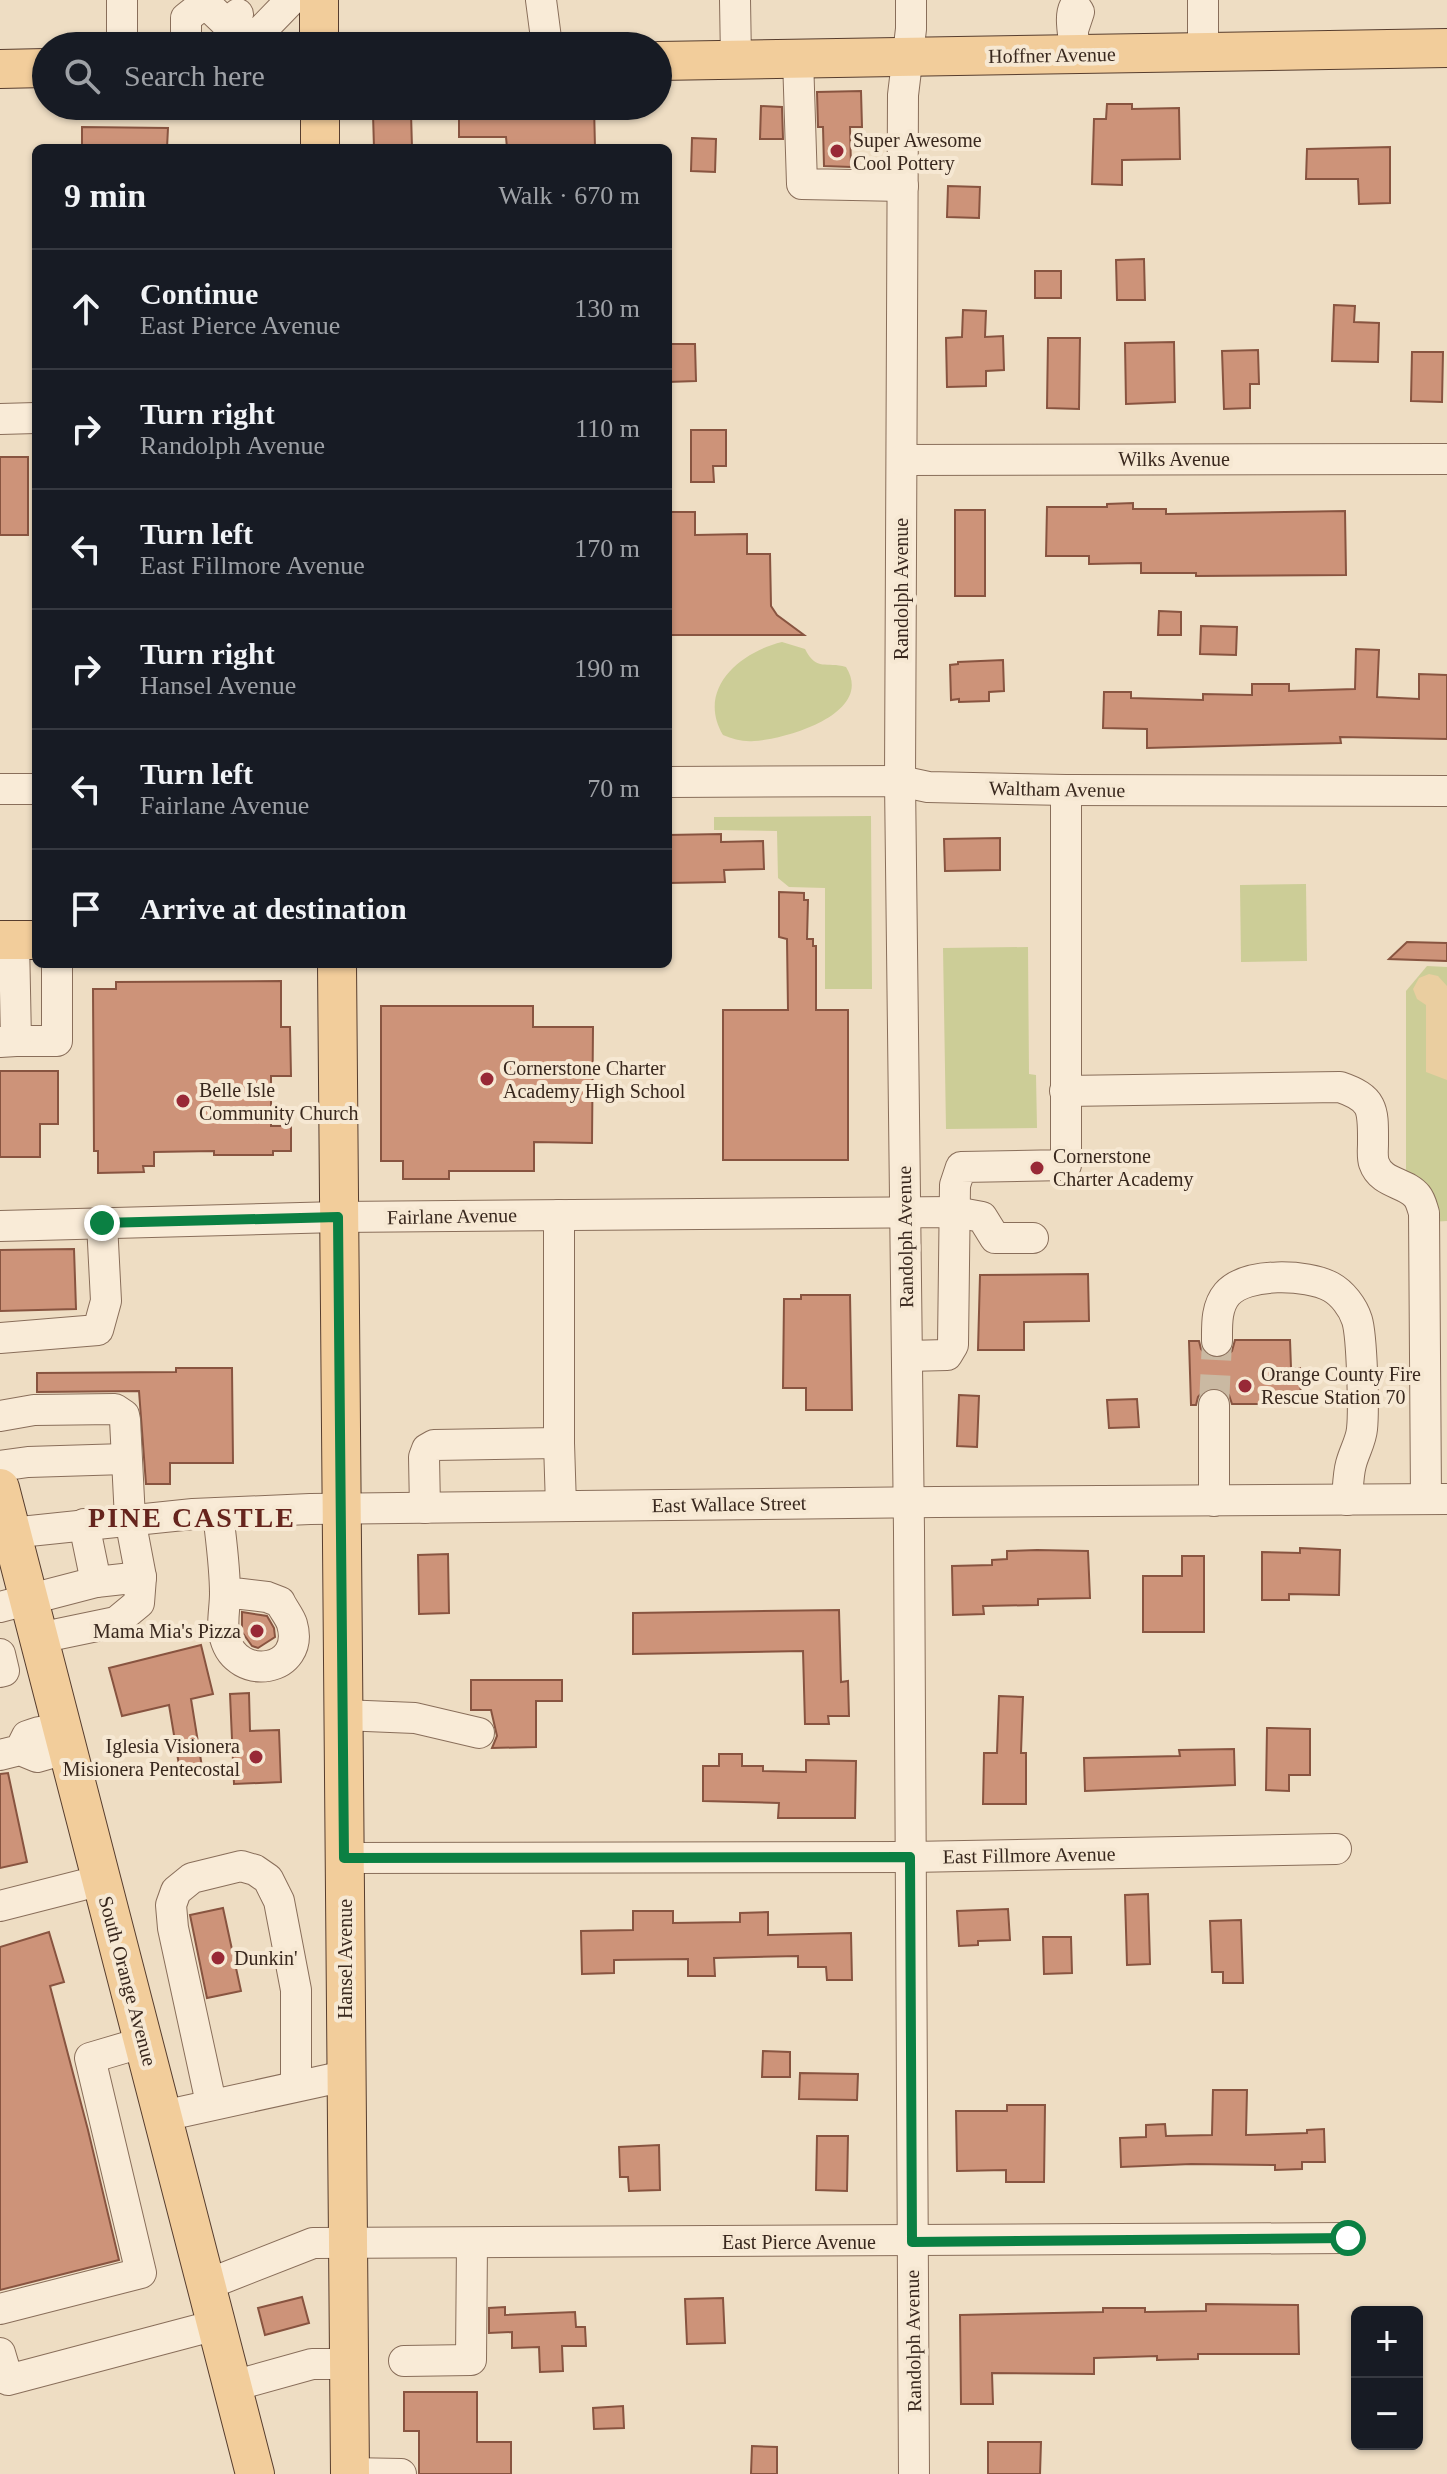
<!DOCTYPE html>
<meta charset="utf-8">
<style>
:root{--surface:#171b24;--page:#242831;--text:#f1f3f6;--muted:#9ea1a6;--line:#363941}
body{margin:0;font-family:"Times New Roman",serif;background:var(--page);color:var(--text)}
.controls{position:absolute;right:24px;bottom:24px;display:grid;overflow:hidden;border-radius:12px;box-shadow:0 2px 6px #0004}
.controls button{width:72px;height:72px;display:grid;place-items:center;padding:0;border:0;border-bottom:2px solid var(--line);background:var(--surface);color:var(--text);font:40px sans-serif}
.stop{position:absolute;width:24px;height:24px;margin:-18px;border:6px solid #0b8043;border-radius:50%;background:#fff}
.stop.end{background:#0b8043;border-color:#fff;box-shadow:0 2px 8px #0008}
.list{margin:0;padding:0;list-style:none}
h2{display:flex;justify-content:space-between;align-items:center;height:104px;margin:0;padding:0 32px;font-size:34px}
h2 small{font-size:26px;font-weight:400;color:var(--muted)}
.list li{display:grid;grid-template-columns:52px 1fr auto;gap:24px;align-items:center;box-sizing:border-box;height:120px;padding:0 32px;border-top:2px solid var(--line)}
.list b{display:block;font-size:30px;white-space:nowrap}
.list p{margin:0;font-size:26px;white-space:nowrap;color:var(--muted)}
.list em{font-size:26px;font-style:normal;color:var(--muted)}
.icon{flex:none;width:44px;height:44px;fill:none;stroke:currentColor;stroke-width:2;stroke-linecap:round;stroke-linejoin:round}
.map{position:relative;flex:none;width:1447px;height:2474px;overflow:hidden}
.search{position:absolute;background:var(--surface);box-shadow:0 2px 6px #0004;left:32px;top:32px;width:640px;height:88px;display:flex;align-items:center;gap:20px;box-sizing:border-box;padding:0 28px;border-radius:44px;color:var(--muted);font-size:30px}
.panel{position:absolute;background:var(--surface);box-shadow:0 2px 6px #0004;left:32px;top:144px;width:640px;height:824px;border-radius:12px}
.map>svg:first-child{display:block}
</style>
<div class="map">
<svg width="1447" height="2474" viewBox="0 0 1447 2474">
<rect width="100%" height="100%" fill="#eeddc3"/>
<g fill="#cccd97">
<path d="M 782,642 L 805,649 C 817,672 826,661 846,667 C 875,713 787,739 754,741 C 743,742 733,739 723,735 C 696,689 740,652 782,642 Z"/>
<polygon points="871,816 872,989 825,989 825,888 789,887 778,878 777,831 714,830 714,817"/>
<polygon points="1306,884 1307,961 1241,962 1240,885"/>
<polygon points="1028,947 1029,1074 1036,1075 1037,1128 946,1129 943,948"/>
<polygon points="1427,966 1447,967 1447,1221 1431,1222 1406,1183 1406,991"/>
</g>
<polygon fill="#eacea0" points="1429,974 1438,976 1447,986 1447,1080 1426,1072 1426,1005 1417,999 1413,989 1419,978"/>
<g fill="#cd9379" stroke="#885440" stroke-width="2">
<polygon points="861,91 862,127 850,127 851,167 824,166 823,127 818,127 817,92"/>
<polygon points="1107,104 1132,104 1132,109 1179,108 1180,159 1122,160 1122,185 1092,184 1094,119 1106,119"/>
<polygon points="518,106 594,106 595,148 507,148 506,137 459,137 459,108 518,108"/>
<polygon points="761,106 782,107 783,139 760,139"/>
<polygon points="411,113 412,148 374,148 373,114"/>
<polygon points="82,127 168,128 167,148 82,148"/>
<polygon points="692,138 716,139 715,172 691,171"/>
<polygon points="1390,147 1390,203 1359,204 1358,179 1306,179 1307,149"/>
<polygon points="948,186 980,187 979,218 947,217"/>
<polygon points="1144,259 1145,300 1117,300 1116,260"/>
<rect x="1035" y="271" width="26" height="27"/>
<polygon points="1334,305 1355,306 1354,322 1379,323 1378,362 1332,361"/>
<polygon points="963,310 986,311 985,337 1003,336 1004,370 986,371 986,386 947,387 946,338 962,337"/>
<polygon points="1048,338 1080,338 1079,409 1047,408"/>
<polygon points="1174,342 1175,402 1126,404 1125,343"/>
<polygon points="668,344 695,344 696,381 668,382"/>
<polygon points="1258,350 1259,384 1250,384 1250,408 1224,409 1222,351"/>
<polygon points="1412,352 1443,352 1442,402 1411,401"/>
<polygon points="691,430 726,430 726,466 713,466 714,482 691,482"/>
<rect x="0" y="457" width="28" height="78"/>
<polygon points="1133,503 1133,509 1166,509 1166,514 1345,511 1346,575 1196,576 1196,573 1141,573 1141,563 1089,564 1089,556 1046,556 1047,507 1107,507 1107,504"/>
<rect x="955" y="510" width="30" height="86"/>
<polygon points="668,512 695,512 695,535 747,534 747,554 770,554 771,606 777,615 804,635 668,635"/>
<polygon points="1159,611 1181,612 1181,635 1158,635"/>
<polygon points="1201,626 1237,627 1236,655 1200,654"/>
<polygon points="1356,649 1379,650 1377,697 1419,699 1419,674 1447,675 1447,739 1340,737 1341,743 1147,748 1147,729 1103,728 1104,692 1131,692 1131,698 1203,700 1203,694 1252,695 1252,684 1289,684 1289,691 1355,689"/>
<polygon points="1003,660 1004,691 989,692 989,701 959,702 959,699 951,700 950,665 958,664 958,662"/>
<polygon points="721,834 721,842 763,841 764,869 724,870 725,882 668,883 668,835"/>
<polygon points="1000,838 1000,870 945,871 944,839"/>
<polygon points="779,892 804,893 804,900 808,900 807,939 813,939 813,946 816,946 816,1010 848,1010 848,1160 723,1160 723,1010 788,1010 787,939 779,937"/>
<polygon points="1407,942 1447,943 1447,961 1389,959"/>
<polygon points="281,981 281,1027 290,1027 291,1076 271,1076 271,1126 291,1126 291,1151 273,1151 273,1155 214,1155 214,1151 154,1152 154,1166 143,1166 144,1172 98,1173 98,1151 94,1151 93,989 116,989 116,982"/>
<polygon points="381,1006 533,1006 533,1027 593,1027 592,1143 534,1142 534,1171 449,1171 449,1179 403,1179 403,1161 381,1161"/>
<polygon points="0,1071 58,1071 58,1124 40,1124 40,1157 0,1157"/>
<polygon points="74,1249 76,1309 0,1311 0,1250"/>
<polygon points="1088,1274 1089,1321 1024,1322 1024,1350 978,1350 980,1275"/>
<polygon points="801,1295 850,1295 852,1410 806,1410 806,1388 783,1388 784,1299 801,1299"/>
<polygon points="1235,1340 1290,1340 1291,1368 1300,1368 1301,1404 1232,1404 1229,1395 1224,1390 1213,1387 1204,1390 1198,1397 1196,1405 1191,1405 1189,1341 1199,1341 1201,1349 1207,1356 1218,1359 1227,1356 1232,1351"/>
<polygon points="176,1368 232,1368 233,1463 170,1463 170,1484 146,1484 139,1391 37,1392 37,1373 176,1372"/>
<polygon points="959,1395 979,1396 977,1447 957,1446"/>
<polygon points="1137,1399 1139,1427 1109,1428 1107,1400"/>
<polygon points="1300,1548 1340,1550 1339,1595 1289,1594 1289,1600 1262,1600 1262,1552 1300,1553"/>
<polygon points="1037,1550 1088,1551 1090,1598 1038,1599 1038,1605 983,1606 984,1614 953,1615 952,1566 992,1565 992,1560 1007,1559 1007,1551"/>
<polygon points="448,1554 449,1613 419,1614 418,1555"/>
<polygon points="1182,1556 1204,1556 1204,1632 1143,1632 1143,1576 1182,1576"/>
<polygon points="839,1610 841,1682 848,1681 849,1716 828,1716 829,1724 805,1724 803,1651 633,1654 633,1613"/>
<polygon points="242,1612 267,1616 274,1628 275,1637 258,1648 252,1646 242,1632"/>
<polygon points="201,1645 213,1694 191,1699 202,1767 180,1771 169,1705 122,1716 109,1668"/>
<polygon points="471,1680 562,1680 562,1701 536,1701 536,1747 492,1748 497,1736 491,1710 471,1710"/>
<polygon points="249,1693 250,1731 279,1730 281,1782 234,1784 230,1694"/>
<polygon points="999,1696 1023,1697 1021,1753 1026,1753 1026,1804 983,1804 984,1753 997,1753"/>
<polygon points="1267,1728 1310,1729 1310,1775 1289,1775 1289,1791 1266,1790"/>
<polygon points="1234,1749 1235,1785 1085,1791 1084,1758 1180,1756 1179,1750"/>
<polygon points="719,1754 742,1754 742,1766 763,1766 763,1771 806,1772 806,1760 856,1761 855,1818 778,1818 779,1803 703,1801 703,1766 719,1766"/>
<polygon points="8,1773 27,1862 0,1868 0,1774"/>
<polygon points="1148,1894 1150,1964 1127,1965 1125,1895"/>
<polygon points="223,1908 241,1991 207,1998 190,1915"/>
<polygon points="1008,1909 1010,1940 978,1941 978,1945 959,1946 957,1911"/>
<polygon points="633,1911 673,1911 673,1923 740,1922 740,1913 768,1912 768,1935 851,1933 852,1980 827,1980 826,1967 798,1967 798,1956 714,1958 715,1976 688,1976 688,1959 614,1960 614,1973 582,1974 581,1931 633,1930"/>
<polygon points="1241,1920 1243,1983 1223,1983 1223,1972 1212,1972 1210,1921"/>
<polygon points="49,1932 64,1982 50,1986 88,2130 119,2260 0,2290 0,1947"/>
<polygon points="1043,1937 1071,1937 1072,1973 1044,1974"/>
<polygon points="763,2051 790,2052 790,2077 762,2077"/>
<polygon points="800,2073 858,2074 857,2100 799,2099"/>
<polygon points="1213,2090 1247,2090 1246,2135 1307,2133 1307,2130 1324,2129 1325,2162 1302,2162 1302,2169 1275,2170 1275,2165 1191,2164 1121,2167 1120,2138 1146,2137 1146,2125 1165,2124 1166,2136 1212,2135"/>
<polygon points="1007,2105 1045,2105 1044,2182 1006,2182 1006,2170 957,2171 956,2111 1007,2111"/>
<polygon points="817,2136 848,2136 847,2191 816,2190"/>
<polygon points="659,2145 660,2190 629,2191 628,2177 620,2177 619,2147"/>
<polygon points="302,2297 309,2323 265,2335 258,2308"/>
<polygon points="723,2298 725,2343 687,2344 685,2299"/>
<polygon points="1206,2304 1298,2305 1299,2354 1198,2354 1198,2359 1157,2360 1157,2356 1094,2358 1094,2374 992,2373 993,2404 961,2404 960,2315 1103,2312 1103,2308 1145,2308 1145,2312 1206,2311"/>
<polygon points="505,2307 505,2315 575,2312 576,2327 585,2327 586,2346 562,2346 563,2371 540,2372 539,2347 512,2348 512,2332 489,2333 489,2308"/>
<polygon points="404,2392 477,2392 477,2442 511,2442 511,2474 419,2474 419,2431 404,2431"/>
<polygon points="623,2406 624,2428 594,2429 593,2408"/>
<polygon points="988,2442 1041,2442 1040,2474 988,2474"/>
<polygon points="752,2446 777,2447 777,2474 751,2474"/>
</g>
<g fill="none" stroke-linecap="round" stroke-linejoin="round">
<polyline stroke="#cab9a2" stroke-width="30" stroke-dasharray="30 15" stroke-linecap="butt" points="1214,1405 1217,1341"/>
<defs>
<g id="minor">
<polyline points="541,0 547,46"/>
<polyline points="735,0 736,59"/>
<polyline points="911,0 911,29 903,95 900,781 909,1532 914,2474"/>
<polyline points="226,23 236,31 258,34 291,0"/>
<path d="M 1074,27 L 1079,12 L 1075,6 C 1068,16 1075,40 1075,54"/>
<polyline points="122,46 122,0"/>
<polyline points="186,46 186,18 205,3 226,23 238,14"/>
<polyline points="1203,53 1203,0"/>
<polyline points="798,58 802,184 903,186"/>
<polyline points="0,419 36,418"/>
<polyline points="902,460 1447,459"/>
<polyline points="668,782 900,781 928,787 1066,790 1447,791"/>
<polyline points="0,789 36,789"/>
<polyline points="16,1041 57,1041 57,964"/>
<polyline points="0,1042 16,1041 14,940"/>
<path d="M 1065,1091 L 1340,1087 C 1375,1099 1373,1110 1373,1144 C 1373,1149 1372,1157 1374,1163 C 1381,1184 1406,1182 1417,1196 C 1421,1201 1422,1207 1424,1213 L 1426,1499"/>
<polyline points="559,1215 559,1443"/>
<polyline points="0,1226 338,1217 955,1212 982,1217 995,1238 1033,1238"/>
<polyline points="0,1338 98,1330 106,1301 102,1223"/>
<path d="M 1217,1341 C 1217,1325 1216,1307 1227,1294 C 1246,1272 1307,1274 1331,1287 C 1342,1293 1353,1307 1357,1320 C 1362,1336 1364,1411 1362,1429 C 1361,1441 1354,1452 1351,1464 C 1348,1475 1348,1488 1347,1500"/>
<polyline points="907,1356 947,1355 953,1345 955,1185 961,1167 1066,1165 1066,790"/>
<polyline points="0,1416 34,1410 115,1409 124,1415 125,1420 130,1519 141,1577 139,1603 116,1622 39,1638"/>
<polyline points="0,1466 28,1462 125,1459"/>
<polyline points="1214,1501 1214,1405"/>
<polyline points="425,1508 424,1457 427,1449 434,1445 559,1443 561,1506"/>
<path d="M 218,1513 C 221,1540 225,1567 225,1594 C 225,1608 221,1625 225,1638 C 237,1683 306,1672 292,1624 C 290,1617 283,1609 280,1602 L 267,1597 L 225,1592"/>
<polyline points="84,1524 96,1582 141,1577"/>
<polyline points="0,1534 193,1514 310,1509 936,1502 1447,1499"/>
<polyline points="0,1607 96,1582"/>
<polyline points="0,1654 4,1671 0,1672"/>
<polyline points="342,1715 415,1718 479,1733"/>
<path d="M 0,1755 L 20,1750 L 37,1757 L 58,1751 L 63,1736 C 49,1729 42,1730 27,1736 L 20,1750"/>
<polyline points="344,1858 910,1857 1336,1849"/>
<polyline points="0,1906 102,1880"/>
<polyline points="211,2103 173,1928 171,1905 176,1891 192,1878 241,1866 255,1870 268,1879 279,1901 296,1990 296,2085"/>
<polyline points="163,2116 345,2076"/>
<polyline points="206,2285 313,2243 1348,2238"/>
<polyline points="0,2309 141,2273 90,2058 144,2042"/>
<polyline points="0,2353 8,2380 216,2325"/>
<polyline points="404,2361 471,2360 472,2243"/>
<polyline points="233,2386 312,2364 348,2364"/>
<polyline points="350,2473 401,2474"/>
</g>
<g id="major">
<polyline points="319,0 319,46"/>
<polyline points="658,61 1447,48"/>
<polyline points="0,69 46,68"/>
<polyline points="320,106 320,148"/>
<polyline points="0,940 36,940"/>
<polyline points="337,964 350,2474"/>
<polyline points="0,1488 255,2474"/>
</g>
</defs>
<use href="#minor" stroke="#896e5a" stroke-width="32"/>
<use href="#major" stroke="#573d2e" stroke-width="40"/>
<use href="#minor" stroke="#f9ebd7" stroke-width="30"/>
<use href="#major" stroke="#f2cd9b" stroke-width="38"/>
</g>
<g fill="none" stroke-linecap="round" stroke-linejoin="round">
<polyline stroke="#0b8043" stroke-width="10" points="102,1223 338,1217 344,1858 910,1857 912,2242 1348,2238"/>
</g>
<g fill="#982936" stroke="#f6e8d3" stroke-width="3">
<circle cx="837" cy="151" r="8"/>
<circle cx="487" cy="1079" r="8"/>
<circle cx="183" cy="1101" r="8"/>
<circle cx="1037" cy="1168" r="8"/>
<circle cx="1245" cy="1386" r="8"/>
<circle cx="257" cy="1631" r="8"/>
<circle cx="256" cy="1757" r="8"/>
<circle cx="218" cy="1958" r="8"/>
</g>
<g text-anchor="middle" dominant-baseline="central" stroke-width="8" stroke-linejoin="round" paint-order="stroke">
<g font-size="20" fill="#39281e" stroke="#f6e8d3">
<text transform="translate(1052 55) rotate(-1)">Hoffner Avenue</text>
<text x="1174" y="459">Wilks Avenue</text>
<text transform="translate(901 589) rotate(-90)">Randolph Avenue</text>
<text transform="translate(1057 789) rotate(1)">Waltham Avenue</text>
<text transform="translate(452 1216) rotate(-1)">Fairlane Avenue</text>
<text transform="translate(905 1237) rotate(-91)">Randolph Avenue</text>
<text transform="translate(729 1504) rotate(-1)">East Wallace Street</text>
<text transform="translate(1029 1855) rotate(-1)">East Fillmore Avenue</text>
<text transform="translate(345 1959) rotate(-90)">Hansel Avenue</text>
<text transform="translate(128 1981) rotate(75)">South Orange Avenue</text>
<text x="799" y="2242">East Pierce Avenue</text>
<text transform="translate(913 2341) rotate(-91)">Randolph Avenue</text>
</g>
<g font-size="20" fill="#39281e" stroke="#f6e8d3" text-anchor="start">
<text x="853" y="140">Super Awesome<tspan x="853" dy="23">Cool Pottery</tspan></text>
<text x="503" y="1068">Cornerstone Charter<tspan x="503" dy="23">Academy High School</tspan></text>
<text x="199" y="1090">Belle Isle<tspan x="199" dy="23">Community Church</tspan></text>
<text x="1053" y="1156">Cornerstone<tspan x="1053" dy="23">Charter Academy</tspan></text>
<text x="1261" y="1374">Orange County Fire<tspan x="1261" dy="23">Rescue Station 70</tspan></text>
<text x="241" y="1631" text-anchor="end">Mama Mia's Pizza</text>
<text x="240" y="1746" text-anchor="end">Iglesia Visionera<tspan x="240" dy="23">Misionera Pentecostal</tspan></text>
<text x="234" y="1958">Dunkin'</text>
</g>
<g font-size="28" font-weight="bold" letter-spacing="2" fill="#66241d" stroke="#f6e8d3">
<text x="192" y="1517">PINE CASTLE</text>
</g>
</g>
</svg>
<div class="controls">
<button>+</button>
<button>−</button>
</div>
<div class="stop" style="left:1348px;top:2238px"></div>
<div class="stop end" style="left:102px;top:1223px"></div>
<div class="search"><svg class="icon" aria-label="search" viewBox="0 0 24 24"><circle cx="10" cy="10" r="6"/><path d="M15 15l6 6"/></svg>Search here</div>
<section class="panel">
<h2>9 min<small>Walk · 670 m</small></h2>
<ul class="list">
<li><svg class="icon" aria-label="ahead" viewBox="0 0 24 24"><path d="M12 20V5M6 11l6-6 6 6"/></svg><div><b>Continue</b><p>East Pierce Avenue</p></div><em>130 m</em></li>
<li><svg class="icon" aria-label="right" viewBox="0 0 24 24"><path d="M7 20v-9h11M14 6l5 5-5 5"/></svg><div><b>Turn right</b><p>Randolph Avenue</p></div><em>110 m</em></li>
<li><svg class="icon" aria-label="left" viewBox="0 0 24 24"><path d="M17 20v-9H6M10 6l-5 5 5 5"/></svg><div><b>Turn left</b><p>East Fillmore Avenue</p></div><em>170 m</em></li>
<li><svg class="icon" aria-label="right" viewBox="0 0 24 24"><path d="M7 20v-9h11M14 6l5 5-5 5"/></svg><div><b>Turn right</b><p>Hansel Avenue</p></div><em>190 m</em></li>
<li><svg class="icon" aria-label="left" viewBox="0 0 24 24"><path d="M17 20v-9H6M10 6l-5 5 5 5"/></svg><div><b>Turn left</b><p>Fairlane Avenue</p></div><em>70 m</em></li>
<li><svg class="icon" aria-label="arrive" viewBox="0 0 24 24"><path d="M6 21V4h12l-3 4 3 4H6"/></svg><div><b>Arrive at destination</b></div></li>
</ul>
</section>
</div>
